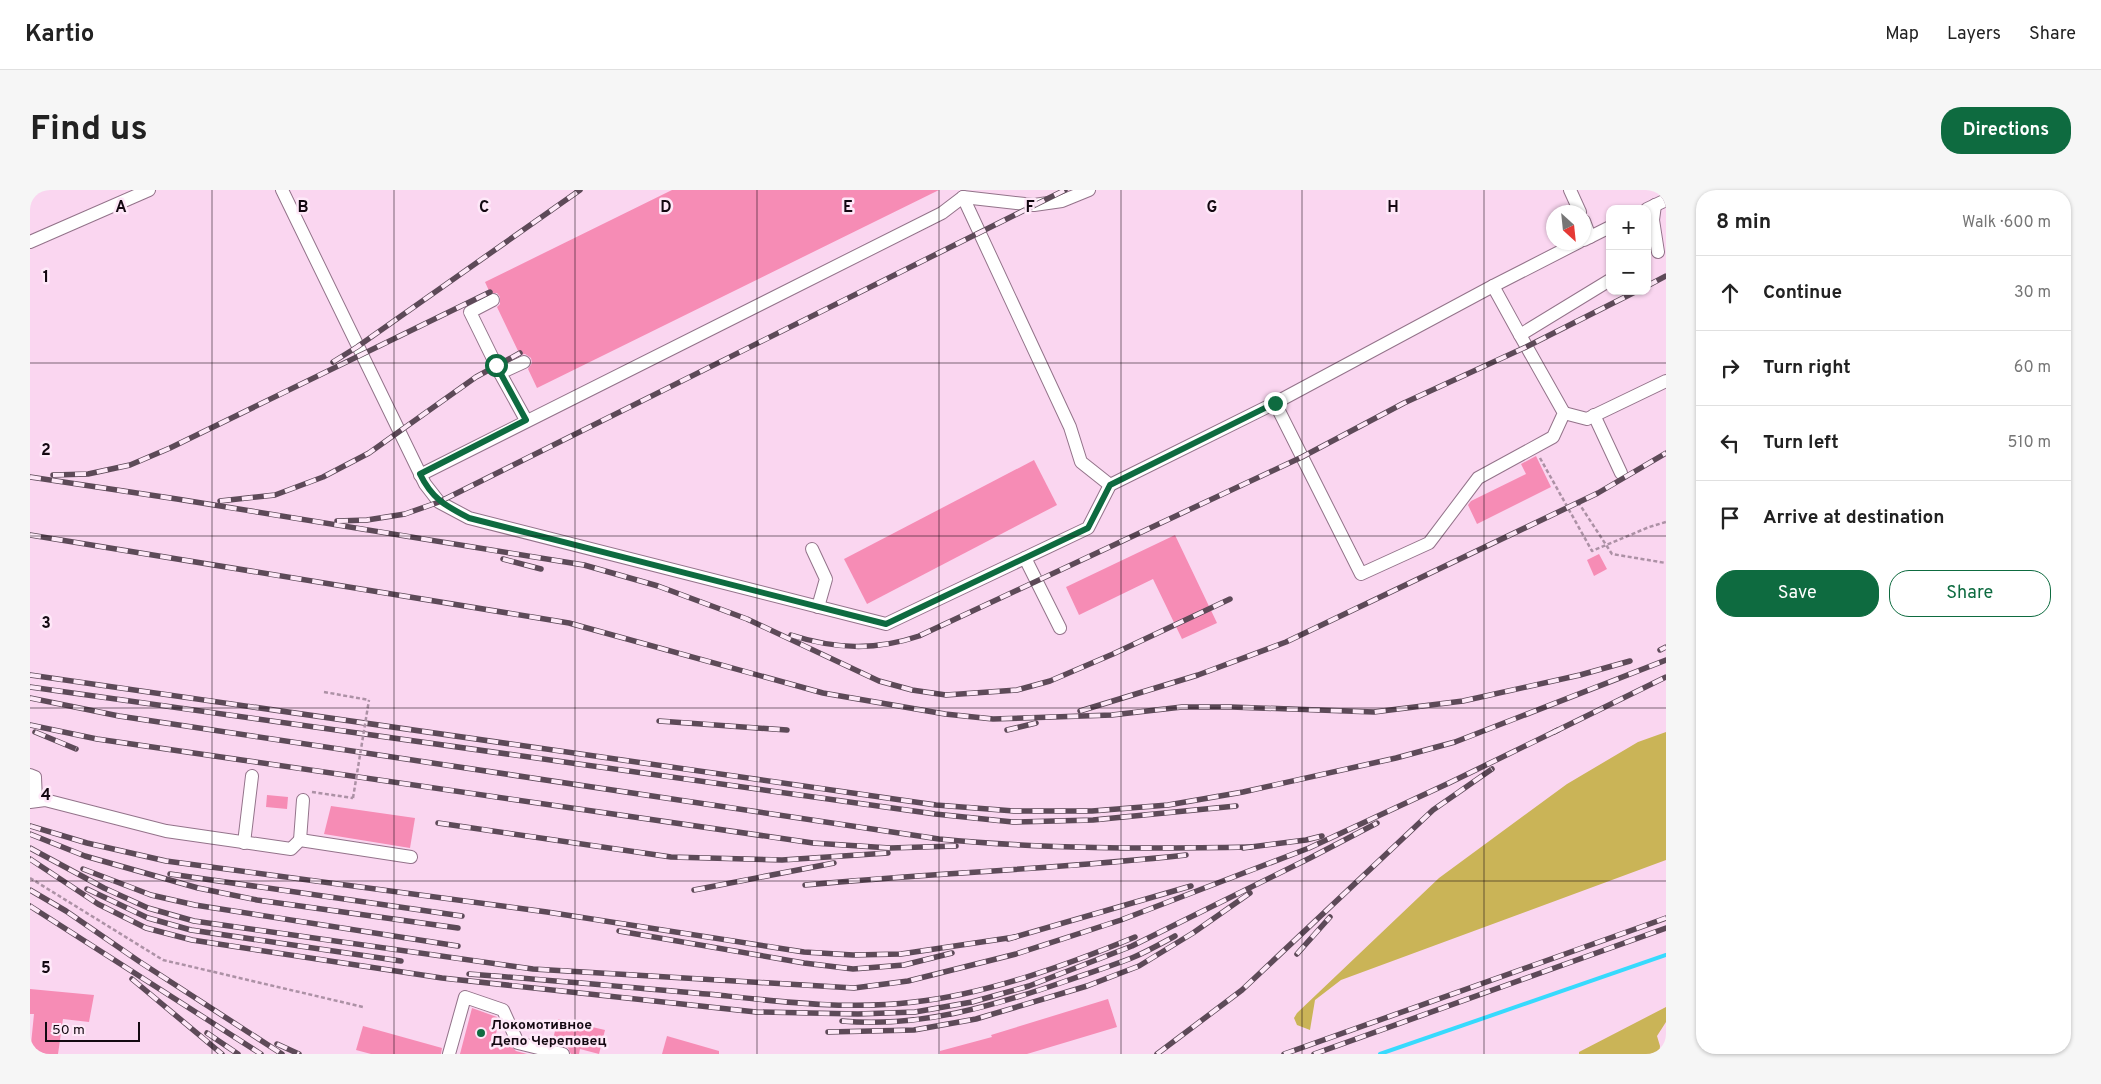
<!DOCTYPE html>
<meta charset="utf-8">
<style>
:root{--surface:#fff;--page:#f6f6f6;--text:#222;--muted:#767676;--line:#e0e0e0;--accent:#0e6b40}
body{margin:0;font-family:Overpass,sans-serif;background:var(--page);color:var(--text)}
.controls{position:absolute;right:15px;top:15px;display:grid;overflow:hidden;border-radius:10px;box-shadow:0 1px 4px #0004}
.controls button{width:45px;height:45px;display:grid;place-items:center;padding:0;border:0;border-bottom:1px solid var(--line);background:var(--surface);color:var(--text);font:25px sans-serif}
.compass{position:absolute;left:1516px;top:15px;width:45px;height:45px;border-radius:50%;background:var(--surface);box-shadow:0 1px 4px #0004;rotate:153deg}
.scale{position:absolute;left:15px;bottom:12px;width:95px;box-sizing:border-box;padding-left:5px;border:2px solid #130811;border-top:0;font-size:14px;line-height:18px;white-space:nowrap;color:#130811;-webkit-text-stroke:4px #fee8f8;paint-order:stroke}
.stop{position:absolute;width:15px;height:15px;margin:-11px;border:4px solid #0e6b40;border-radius:50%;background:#fff}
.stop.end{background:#0e6b40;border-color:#fff;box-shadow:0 1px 5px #0008}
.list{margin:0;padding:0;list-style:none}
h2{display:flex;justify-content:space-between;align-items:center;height:65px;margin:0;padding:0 20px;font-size:21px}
h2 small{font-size:16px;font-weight:400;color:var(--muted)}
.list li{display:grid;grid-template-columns:32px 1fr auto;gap:15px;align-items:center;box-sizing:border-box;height:75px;padding:0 20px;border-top:1px solid var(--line)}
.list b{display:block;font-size:19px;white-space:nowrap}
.list em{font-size:16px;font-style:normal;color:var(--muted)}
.actions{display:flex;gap:10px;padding:15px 20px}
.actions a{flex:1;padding:11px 0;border:1px solid var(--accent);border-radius:20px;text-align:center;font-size:18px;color:var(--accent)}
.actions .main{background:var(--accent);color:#fff}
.icon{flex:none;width:28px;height:28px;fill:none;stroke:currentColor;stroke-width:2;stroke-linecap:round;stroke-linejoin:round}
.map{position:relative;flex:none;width:1636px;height:864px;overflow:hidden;border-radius:20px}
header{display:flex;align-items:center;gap:30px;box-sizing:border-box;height:70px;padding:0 25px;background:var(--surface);border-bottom:1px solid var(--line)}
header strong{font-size:24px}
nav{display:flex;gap:28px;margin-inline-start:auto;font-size:18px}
.intro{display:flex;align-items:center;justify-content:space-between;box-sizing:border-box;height:120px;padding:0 30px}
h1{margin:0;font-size:35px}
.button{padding:12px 22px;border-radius:20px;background:var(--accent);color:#fff;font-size:18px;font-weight:700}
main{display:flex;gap:30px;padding:0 30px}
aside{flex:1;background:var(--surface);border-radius:20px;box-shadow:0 1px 4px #0004}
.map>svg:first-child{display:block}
</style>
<header>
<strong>Kartio</strong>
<nav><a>Map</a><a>Layers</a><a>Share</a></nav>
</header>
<div class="intro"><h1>Find us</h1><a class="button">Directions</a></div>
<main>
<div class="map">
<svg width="1636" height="864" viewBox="0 0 1636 864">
<rect width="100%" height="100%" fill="#fad6f0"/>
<g fill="#cab457">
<polygon points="1636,542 1636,670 1311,790 1285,810 1280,840 1267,835 1264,828 1267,823 1409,688 1537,594 1608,552"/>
<polygon points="1636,817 1636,832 1627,846 1630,856 1629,864 1549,864 1549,862"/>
</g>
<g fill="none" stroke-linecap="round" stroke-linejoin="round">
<polyline stroke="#37dafd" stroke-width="4" points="1350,864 1636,765"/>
</g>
<g fill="#f68cb5">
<polygon points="642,0 909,0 507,198 498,179 502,173 501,168 495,164 490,165 467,117 470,114 470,107 467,103 460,103 455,92"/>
<polygon points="1506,266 1521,297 1447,334 1438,315 1441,311 1496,284 1491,274"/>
<polygon points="1004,270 1027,315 837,414 814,369"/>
<polygon points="1145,345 1187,433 1152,449 1123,389 1049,425 1036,397"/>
<polygon points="1569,364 1577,379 1564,386 1557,370"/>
<polygon points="237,605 258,607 257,619 236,617"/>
<polygon points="301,616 385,628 380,658 294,644"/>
<polygon points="0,799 64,805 59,832 33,829 28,864 0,864 4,824 0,824"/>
<polygon points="1078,809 1087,837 997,864 910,864 910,861 962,847 961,845"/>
<polygon points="442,818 467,827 469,831 464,852 481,856 486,861 497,864 430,864"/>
<polygon points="528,829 575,840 569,864 550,859 549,864 541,864 538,858 522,853"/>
<polygon points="333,836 412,858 411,864 341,864 326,860"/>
<polygon points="637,846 689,861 689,864 632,864"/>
</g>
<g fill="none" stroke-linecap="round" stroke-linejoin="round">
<defs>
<g id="minor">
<polyline points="252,0 395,294 409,312 439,328 856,434 1058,338 1080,295 1245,213 1463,96 1549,52"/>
<polyline points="1540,0 1550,22"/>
<polyline points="933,7 1040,237 1051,272 1080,295"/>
<polyline points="1625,15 1623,30 1628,62"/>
<polyline points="1617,19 1636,10"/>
<polyline points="1554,31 1560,47 1554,50"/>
<polyline points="1560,47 1580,37"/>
<polyline points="0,52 119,0"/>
<polyline points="1463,96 1490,145"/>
<polyline points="463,110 440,122 470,183"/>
<polyline points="494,172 470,183 496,230"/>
<polyline points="1245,213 1331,384 1399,353 1448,288 1523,247 1534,223 1490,145 1580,90"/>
<polyline points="1534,223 1557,229 1636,191"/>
<polyline points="1564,225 1591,283"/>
<polyline points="390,285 912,23 933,7 1004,15 1032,11 1059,0"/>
<polyline points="782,359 796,389 788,417"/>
<polyline points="995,368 1030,438"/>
<polyline points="0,585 5,587 6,611"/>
<polyline points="0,612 15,610 136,641 261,659 270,650 381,667"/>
<polyline points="270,650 273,610"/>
<polyline points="214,653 222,586"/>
<polyline points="419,864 435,807 473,820 488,853 533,864"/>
</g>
</defs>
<use href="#minor" stroke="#93738a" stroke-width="14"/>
<g stroke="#ac91a5" stroke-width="2.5" stroke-dasharray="4 2.5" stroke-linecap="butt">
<polyline points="1510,268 1562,361 1619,337 1636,332"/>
<polyline points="1548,312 1582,364 1636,373"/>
<polyline points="294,502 339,510"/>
<polyline points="282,602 323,608"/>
<polyline points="0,688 133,770 333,817"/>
</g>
<use href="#minor" stroke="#fff" stroke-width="12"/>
<defs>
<g id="rail">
<polyline points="1617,96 1636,86"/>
<polyline points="303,172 327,157 550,0"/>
<polyline points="23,285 58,284 100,275 140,258 460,102"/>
<polyline points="0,287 147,309 554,375 628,396 717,429 849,491 882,500 916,505 987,500 1020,491 1083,464 1200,409"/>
<polyline points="190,311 245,305 293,287 339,263 446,187 490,163"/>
<polyline points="307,331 337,330 375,324 409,312 1035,0"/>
<polyline points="0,345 539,433 793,503 915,524 963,529 1082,525 1152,517 1201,517 1344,522 1433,511 1550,485 1600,471"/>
<polyline points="473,369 511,379"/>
<path d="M 761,445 C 805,459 845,461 889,446 L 1272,267 L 1374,213 L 1496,157 L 1607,101"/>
<polyline points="1630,460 1636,457"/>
<polyline points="0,485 906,615 984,621 1062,621 1138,615 1213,602 1366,568 1425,552 1636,470"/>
<polyline points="0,497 905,624 983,632 1063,630 1206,616"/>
<path d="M 0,508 L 89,526 L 909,649 C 1012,659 1117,659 1221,657"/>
<polyline points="1050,521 1168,485 1256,452 1568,303 1636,263"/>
<polyline points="629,531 757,540"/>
<polyline points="0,535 67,549 783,653 860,658 926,656"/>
<polyline points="977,540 1006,533"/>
<polyline points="5,542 46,559"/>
<polyline points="1524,542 1636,487"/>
<polyline points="408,633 641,667 752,670 858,663"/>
<polyline points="0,636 57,653 136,671 517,722 774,762 823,765 871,764 985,747"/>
<polyline points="0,644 55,666 168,698 227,710 428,738"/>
<polyline points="0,658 74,698 118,718 164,731 503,779 824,798 878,791 986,764 1091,730 1279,658 1419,593 1528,540"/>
<polyline points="1213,658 1276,650 1292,646"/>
<polyline points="0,669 68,714 116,738 162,750 412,788 726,822 828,824 885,822 942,812 999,796 1102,756 1280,668 1347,633"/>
<polyline points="53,679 121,705 165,715 428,756"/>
<polyline points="140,684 432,726"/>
<path d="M 775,695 C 902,683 1030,679 1156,665"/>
<polyline points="57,699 118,728 161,740 371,771"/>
<polyline points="0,700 36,721 110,772 252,864"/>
<polyline points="664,700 804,673"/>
<polyline points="0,716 231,864"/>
<polyline points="589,741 774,773 823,779 874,775 922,763"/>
<polyline points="978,749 1161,696"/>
<polyline points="1267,764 1300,727"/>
<path d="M 439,784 C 522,790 605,798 688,805 C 753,812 819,820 884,812 C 957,804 1037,775 1105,747"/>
<polyline points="102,789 192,864"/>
<path d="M 812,831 C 889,838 964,816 1036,791 C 1058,783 1082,776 1104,767 C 1118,761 1132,753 1145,746"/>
<polyline points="798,842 884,840 946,829 1057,796 1109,776 1163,743 1220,703"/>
<polyline points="177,843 208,864"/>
<polyline points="247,854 269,864"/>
<polyline points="1127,864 1212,800 1403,620 1462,579"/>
<polyline points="1254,864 1636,728"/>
<polyline points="1284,864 1636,738"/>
</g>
</defs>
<use href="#rail" stroke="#5d4a58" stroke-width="5.5"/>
<use href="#rail" stroke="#fee8f8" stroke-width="4" stroke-dasharray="11" stroke-linecap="butt"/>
<polyline stroke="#ac91a5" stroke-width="2.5" stroke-dasharray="4 2.5" stroke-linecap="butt" points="323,608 339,510"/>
</g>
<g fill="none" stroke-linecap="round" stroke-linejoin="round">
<path stroke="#0e6b40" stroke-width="6" d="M 466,175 L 496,230 L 390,284 C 402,309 416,316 439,328 L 856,434 L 1058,338 L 1080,295 L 1245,213"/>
</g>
<path fill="none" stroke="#130811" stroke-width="1" stroke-opacity="0.55" d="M 182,0 L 182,864M 364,0 L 364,864M 545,0 L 545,864M 727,0 L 727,864M 909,0 L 909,864M 1091,0 L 1091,864M 1272,0 L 1272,864M 1454,0 L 1454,864M 0,173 L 1636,173M 0,346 L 1636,346M 0,518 L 1636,518M 0,691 L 1636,691"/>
<circle fill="#0e6b40" stroke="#fee8f8" stroke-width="2" cx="451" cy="843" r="5"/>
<g text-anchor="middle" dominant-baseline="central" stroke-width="5" stroke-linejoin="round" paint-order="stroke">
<g font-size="14" font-weight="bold" fill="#130811" stroke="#fee8f8" text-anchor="start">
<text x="461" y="835">Локомотивное<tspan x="461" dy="16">Депо Череповец</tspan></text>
</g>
</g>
<g font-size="16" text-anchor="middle" font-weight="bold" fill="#130811" stroke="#fee8f8" stroke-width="5" stroke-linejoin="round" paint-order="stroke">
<text x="91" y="22">A</text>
<text x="273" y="22">B</text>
<text x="454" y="22">C</text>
<text x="636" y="22">D</text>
<text x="818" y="22">E</text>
<text x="1000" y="22">F</text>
<text x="1182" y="22">G</text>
<text x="1363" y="22">H</text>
<text x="16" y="92">1</text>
<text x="16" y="265">2</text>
<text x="16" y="438">3</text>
<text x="16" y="610">4</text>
<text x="16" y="783">5</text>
</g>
</svg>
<div class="controls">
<button>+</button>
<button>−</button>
</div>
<svg class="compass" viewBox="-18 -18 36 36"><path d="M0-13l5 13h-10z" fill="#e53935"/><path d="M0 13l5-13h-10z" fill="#767676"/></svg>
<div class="scale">50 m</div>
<div class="stop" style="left:466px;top:175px"></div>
<div class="stop end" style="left:1245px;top:213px"></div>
</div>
<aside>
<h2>8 min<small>Walk · 600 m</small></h2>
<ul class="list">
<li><svg class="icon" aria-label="ahead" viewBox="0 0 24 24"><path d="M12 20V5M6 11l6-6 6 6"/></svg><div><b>Continue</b></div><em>30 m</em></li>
<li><svg class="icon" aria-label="right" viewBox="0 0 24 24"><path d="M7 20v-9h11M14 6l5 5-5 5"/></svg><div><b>Turn right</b></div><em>60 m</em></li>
<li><svg class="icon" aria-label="left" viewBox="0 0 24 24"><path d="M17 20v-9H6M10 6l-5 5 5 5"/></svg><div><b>Turn left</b></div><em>510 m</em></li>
<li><svg class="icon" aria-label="arrive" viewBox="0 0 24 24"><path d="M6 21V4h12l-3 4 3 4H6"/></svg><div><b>Arrive at destination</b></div></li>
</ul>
<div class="actions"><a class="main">Save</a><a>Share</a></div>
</aside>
</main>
